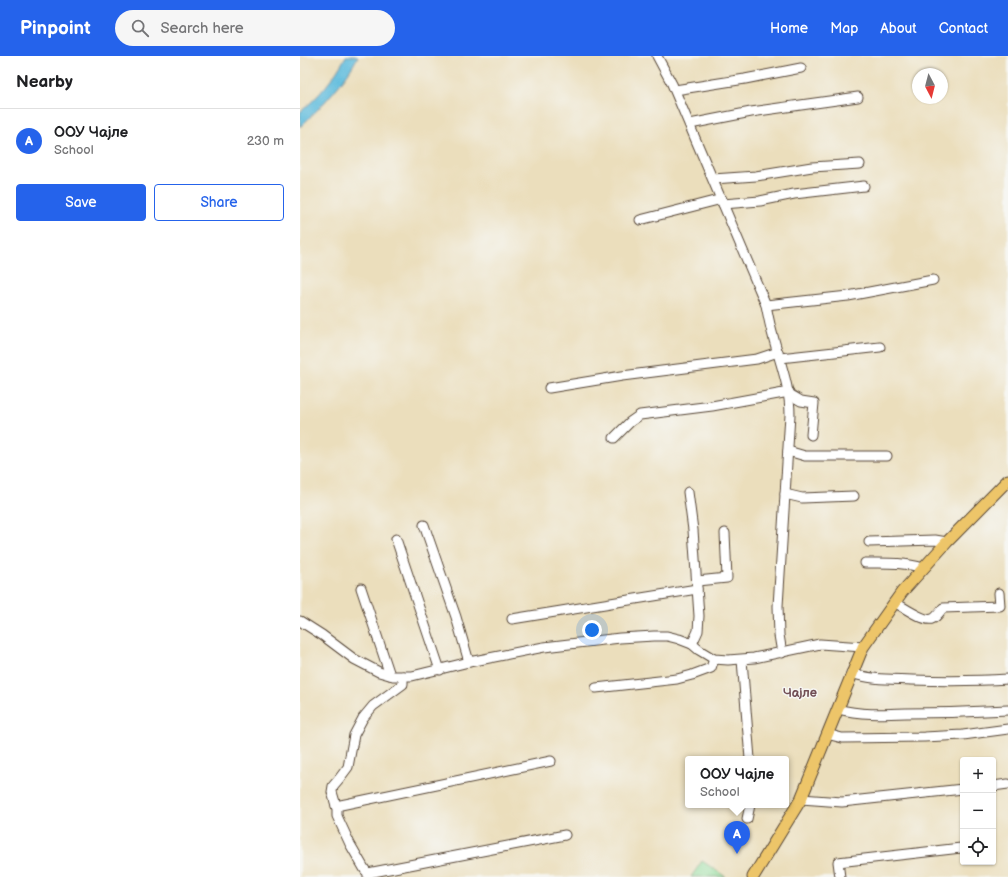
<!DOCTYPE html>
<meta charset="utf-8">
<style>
:root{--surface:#fff;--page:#f6f6f6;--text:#202124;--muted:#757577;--line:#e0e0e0;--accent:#2563eb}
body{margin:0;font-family:"Balsamiq Sans",sans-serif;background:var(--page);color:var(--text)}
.controls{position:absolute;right:12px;bottom:12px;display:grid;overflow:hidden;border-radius:4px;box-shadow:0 1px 3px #0004}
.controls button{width:36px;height:36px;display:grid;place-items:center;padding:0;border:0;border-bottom:1px solid var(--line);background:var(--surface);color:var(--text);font:20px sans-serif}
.compass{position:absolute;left:612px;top:12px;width:36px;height:36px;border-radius:50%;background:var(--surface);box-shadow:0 1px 3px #0004;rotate:173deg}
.you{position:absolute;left:292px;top:574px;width:14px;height:14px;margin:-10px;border:3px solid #fff;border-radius:50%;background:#1a73e8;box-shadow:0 0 0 6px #1a73e833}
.badge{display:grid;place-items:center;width:26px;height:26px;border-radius:50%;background:var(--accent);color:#fff;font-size:13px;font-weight:700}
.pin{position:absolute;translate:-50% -33px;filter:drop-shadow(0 1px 2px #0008)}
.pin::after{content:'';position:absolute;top:21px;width:14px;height:12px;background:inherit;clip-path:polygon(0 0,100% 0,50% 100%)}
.popup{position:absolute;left:385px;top:700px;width:104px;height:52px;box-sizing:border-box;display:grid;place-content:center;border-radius:4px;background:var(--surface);filter:drop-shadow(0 1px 3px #0005);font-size:13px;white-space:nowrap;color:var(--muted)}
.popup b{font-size:15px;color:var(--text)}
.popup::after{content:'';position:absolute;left:50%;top:100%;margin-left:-8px;border:8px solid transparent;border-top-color:var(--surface)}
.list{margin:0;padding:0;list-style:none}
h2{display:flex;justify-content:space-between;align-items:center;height:52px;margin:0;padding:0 16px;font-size:17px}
h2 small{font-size:13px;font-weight:400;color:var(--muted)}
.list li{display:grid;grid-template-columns:26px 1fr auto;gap:12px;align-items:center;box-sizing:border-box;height:64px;padding:0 16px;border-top:1px solid var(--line)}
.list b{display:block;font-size:15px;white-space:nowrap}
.list p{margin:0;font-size:13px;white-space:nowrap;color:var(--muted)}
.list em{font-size:13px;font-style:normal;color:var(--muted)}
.actions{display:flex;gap:8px;padding:12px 16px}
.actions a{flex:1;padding:9px 0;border:1px solid var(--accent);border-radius:4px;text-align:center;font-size:14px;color:var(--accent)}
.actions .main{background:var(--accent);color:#fff}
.icon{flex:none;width:22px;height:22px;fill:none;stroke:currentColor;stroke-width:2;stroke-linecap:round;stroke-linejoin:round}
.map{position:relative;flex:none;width:708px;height:821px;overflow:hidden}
header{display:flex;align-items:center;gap:24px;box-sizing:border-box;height:56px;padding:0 20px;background:var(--accent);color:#fff}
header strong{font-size:19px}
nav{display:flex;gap:22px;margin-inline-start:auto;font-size:14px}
.search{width:280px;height:36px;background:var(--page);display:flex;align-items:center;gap:10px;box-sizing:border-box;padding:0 14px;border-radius:22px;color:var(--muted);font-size:15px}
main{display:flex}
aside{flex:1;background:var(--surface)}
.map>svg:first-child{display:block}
</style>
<header>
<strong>Pinpoint</strong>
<div class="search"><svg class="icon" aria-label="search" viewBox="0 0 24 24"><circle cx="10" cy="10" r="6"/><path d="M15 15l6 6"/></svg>Search here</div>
<nav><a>Home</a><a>Map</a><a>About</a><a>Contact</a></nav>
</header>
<main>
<aside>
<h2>Nearby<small></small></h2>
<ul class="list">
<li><span class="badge">A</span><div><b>ООУ Чајле</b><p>School</p></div><em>230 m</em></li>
</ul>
<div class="actions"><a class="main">Save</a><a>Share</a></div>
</aside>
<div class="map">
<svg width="708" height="821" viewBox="0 0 708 821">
<rect width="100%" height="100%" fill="#f6f6f2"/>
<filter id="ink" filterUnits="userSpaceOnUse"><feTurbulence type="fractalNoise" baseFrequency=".025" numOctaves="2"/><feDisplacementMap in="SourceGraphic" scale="8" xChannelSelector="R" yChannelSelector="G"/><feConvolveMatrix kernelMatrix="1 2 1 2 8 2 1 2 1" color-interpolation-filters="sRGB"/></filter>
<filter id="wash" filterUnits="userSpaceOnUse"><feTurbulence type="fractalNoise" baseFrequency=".012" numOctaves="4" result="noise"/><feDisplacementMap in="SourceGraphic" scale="16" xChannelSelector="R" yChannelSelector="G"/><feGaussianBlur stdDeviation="0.9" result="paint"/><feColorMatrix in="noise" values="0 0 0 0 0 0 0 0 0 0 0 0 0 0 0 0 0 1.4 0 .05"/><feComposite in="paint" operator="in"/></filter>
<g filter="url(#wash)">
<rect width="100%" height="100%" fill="#ebdebc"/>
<polygon fill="#8fdc99" stroke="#65835c" points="402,805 426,821 391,821"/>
<path fill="#5fbcdd" stroke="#4d737e" d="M 46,0 L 58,0 C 47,24 19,53 0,71 L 0,56 C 18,42 35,21 46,0 Z"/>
</g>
<g filter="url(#ink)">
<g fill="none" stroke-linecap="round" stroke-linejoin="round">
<defs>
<g id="minor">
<path d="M 357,0 L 372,28 L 466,249 C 468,259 470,270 473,280 C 480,307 490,330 490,359 L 478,550 L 479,579 L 482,597"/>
<polyline points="375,34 445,23 501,12"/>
<polyline points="390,68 451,56 558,41"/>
<polyline points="413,123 456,120 512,111 560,108"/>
<polyline points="423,148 460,145 494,138 564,130"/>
<polyline points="340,164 422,143"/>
<polyline points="466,249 548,240 633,224"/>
<polyline points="480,302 580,291"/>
<polyline points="249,332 322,320 457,303 478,296"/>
<polyline points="489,338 501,345 514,347 511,379"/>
<polyline points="314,382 330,366 340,359 412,350 489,336"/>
<polyline points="488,395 505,400 587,400"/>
<polyline points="388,436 393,474 399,560 398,575 392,588"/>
<polyline points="485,438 502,442 554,440"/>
<polyline points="124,469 156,561 169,606"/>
<polyline points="96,483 140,614"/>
<polyline points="569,486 635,484 647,486"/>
<path d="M 565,507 C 585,507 604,506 623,512"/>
<polyline points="397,525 427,522 425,477"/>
<polyline points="61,532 90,619"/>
<path d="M 594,546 C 602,550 624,566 632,563 C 636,562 640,556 643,552 L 700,550 L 699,537"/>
<polyline points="212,563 397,533"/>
<polyline points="0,565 22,579 54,603 79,616 93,620 112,620 169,606 244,591 320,582 354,580 367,580 379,583 392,588 399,594 414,603 428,604 454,602 520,588 563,591"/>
<polyline points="442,604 450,703"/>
<path d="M 551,617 C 571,624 591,623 612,624 C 644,625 676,625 708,623"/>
<polyline points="296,632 377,623 392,619 411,612 414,603"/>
<path d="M 538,653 C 559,659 583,658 606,657 C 640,657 674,656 708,654"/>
<polyline points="527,678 542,682 624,681 663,679 708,673"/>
<polyline points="693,730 708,728"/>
<polyline points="501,743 542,746 663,733"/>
<polyline points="36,750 251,705"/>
<polyline points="447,763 450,749"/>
<polyline points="68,817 265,779"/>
<polyline points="68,821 68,817 65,814 50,788 37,760 37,753 32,736 33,730 39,723 48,711 54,679 63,662 73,650 103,628 103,620"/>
<polyline points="540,821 538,806 661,792"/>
</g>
<polyline id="major" points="453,821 501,743 563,591 602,536 647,486 708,424"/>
</defs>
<use href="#minor" stroke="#554536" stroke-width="11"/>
<use href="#major" stroke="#554536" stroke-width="13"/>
<use href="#minor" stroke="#fff" stroke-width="9"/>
<use href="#major" stroke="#edc569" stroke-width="11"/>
</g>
</g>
<g text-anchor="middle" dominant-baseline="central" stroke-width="3" stroke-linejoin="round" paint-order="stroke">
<g font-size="13" font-weight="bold" fill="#724f56" stroke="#f6f6f2">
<text x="500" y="637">Чајле</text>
</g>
</g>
</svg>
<div class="controls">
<button>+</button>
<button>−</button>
<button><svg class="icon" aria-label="locate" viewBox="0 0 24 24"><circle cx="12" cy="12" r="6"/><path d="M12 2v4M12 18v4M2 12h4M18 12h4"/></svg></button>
</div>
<svg class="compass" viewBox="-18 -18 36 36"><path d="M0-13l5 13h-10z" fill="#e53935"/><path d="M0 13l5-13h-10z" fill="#757577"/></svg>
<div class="you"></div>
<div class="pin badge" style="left:437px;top:798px">A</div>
<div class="popup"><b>ООУ Чајле</b>School</div>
</div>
</main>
